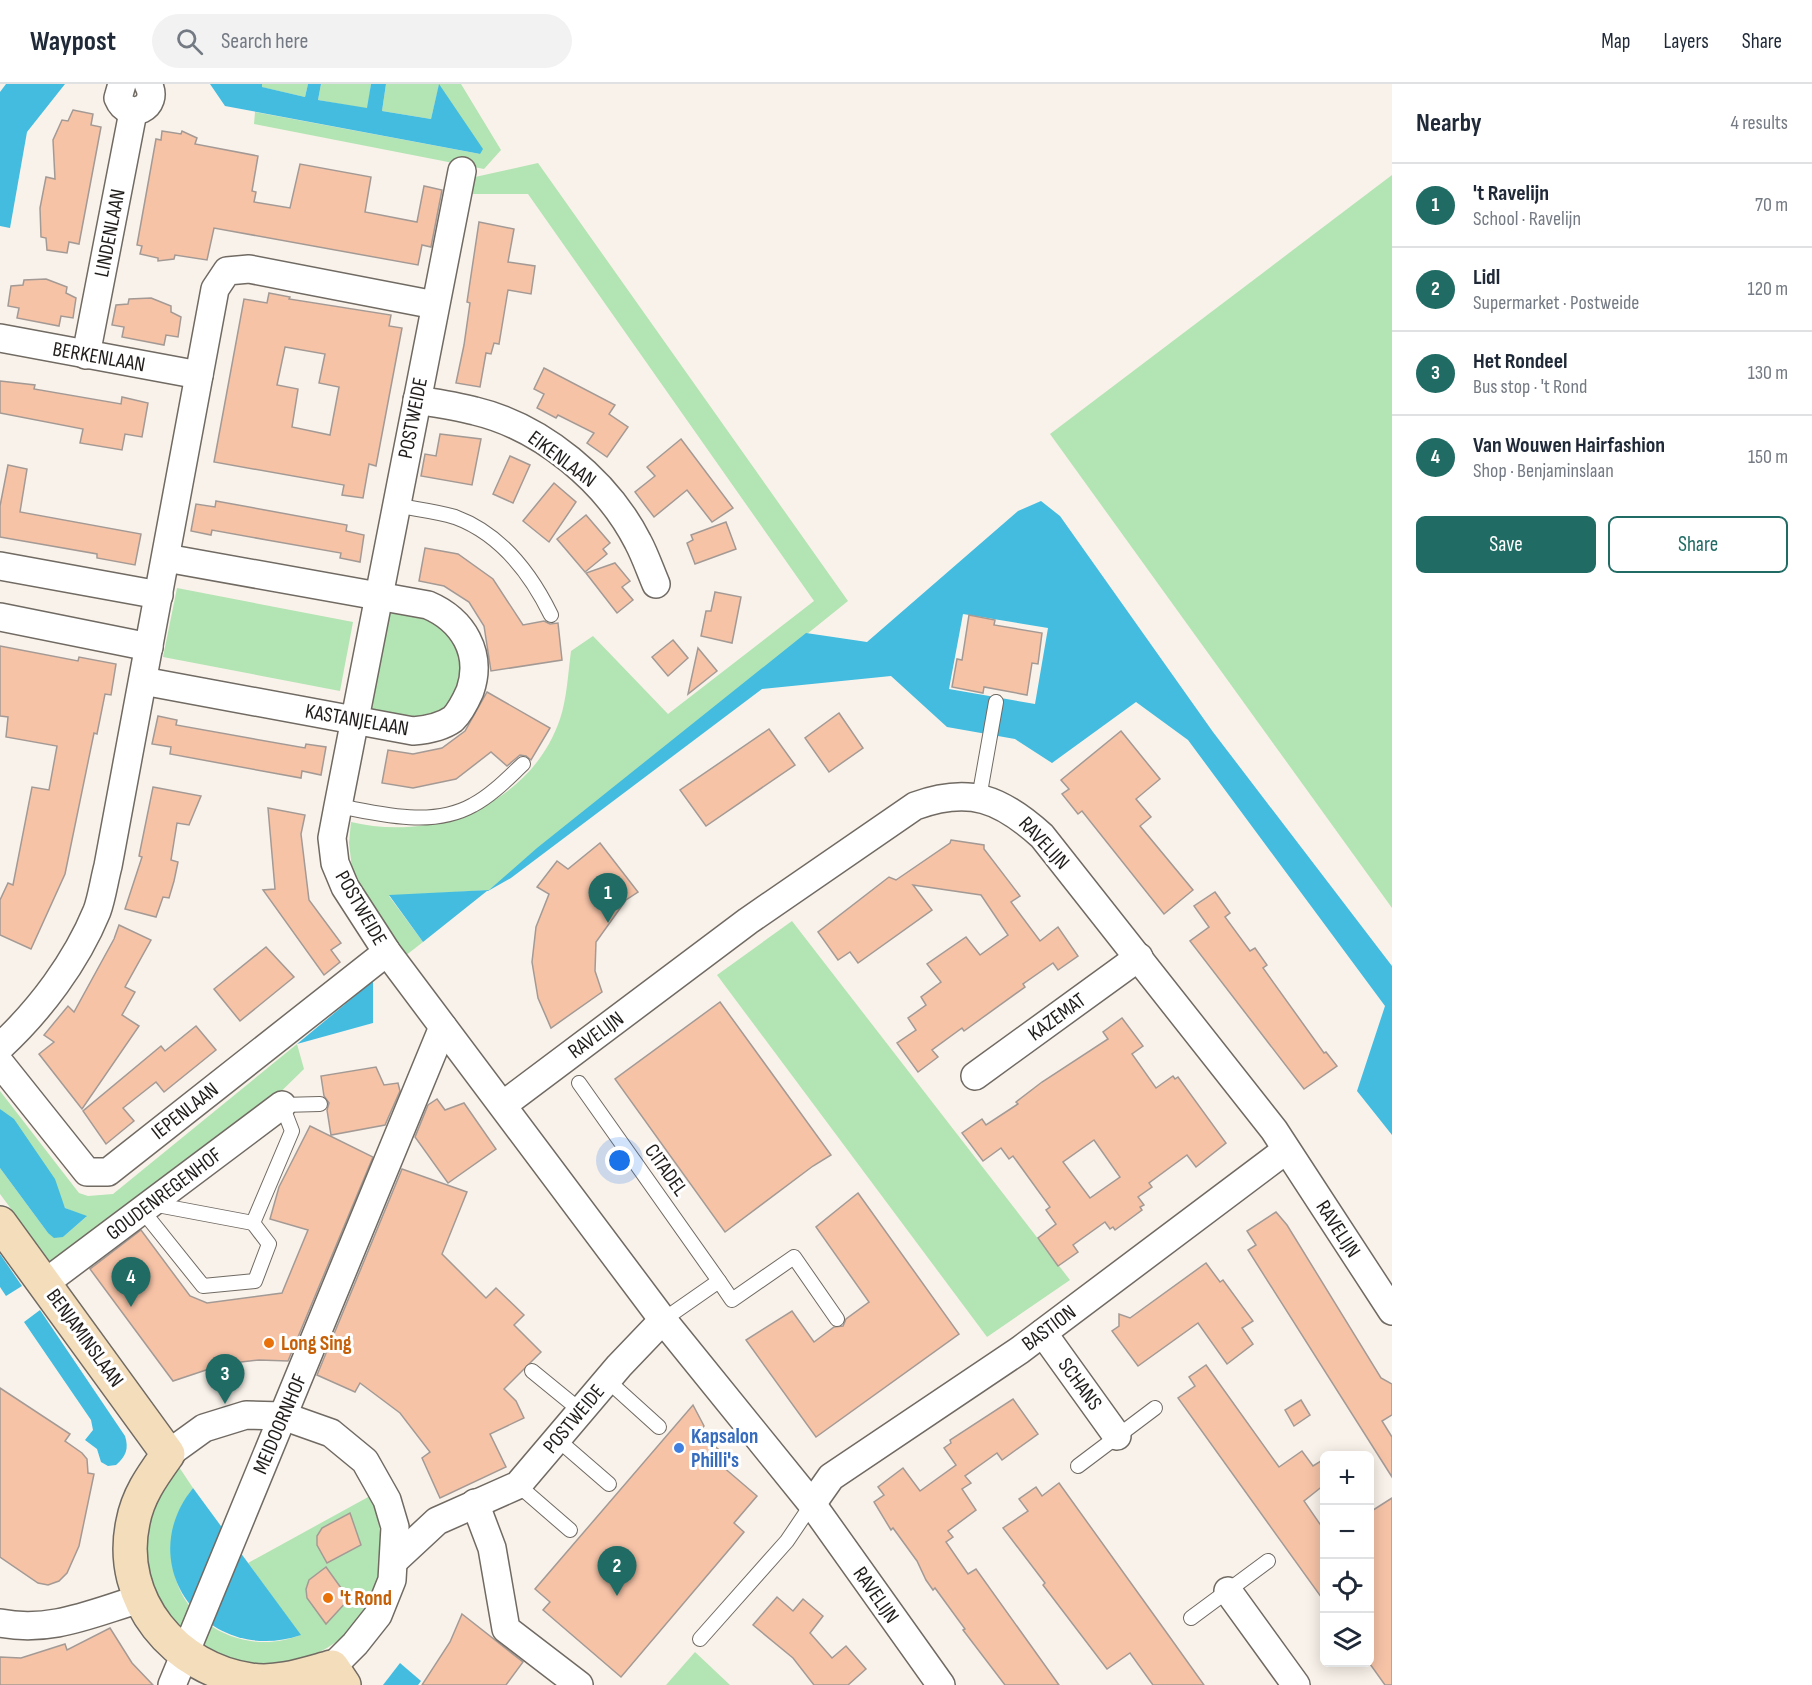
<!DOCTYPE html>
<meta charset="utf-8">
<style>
:root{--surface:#fff;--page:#f2f2f3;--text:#1f2937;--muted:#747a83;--line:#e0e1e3;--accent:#206b64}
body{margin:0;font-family:"Sofia Sans Condensed",sans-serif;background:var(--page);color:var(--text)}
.controls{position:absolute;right:18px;bottom:18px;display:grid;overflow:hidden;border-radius:9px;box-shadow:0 3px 15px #0003}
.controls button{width:54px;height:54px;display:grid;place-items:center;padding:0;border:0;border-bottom:2px solid var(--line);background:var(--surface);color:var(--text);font:30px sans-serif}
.you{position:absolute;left:620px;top:1077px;width:21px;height:21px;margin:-15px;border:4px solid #fff;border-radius:50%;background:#1a73e8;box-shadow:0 0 0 9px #1a73e833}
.badge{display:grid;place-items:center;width:39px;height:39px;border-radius:50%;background:var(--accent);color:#fff;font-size:20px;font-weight:700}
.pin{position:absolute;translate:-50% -50px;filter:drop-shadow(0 2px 3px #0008)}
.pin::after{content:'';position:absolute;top:32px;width:21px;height:18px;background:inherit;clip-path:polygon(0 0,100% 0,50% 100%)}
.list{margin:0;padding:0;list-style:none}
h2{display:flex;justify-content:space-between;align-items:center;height:78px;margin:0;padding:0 24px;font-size:26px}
h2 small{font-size:20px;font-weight:400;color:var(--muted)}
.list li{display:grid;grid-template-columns:39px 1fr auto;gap:18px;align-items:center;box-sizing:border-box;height:84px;padding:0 24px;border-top:2px solid var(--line)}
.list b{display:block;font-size:22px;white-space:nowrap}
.list p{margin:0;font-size:20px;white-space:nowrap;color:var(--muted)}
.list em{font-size:20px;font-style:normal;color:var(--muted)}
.actions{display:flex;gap:12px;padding:18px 24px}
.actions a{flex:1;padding:14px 0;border:2px solid var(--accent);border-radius:9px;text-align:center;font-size:21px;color:var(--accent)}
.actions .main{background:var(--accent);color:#fff}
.icon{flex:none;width:33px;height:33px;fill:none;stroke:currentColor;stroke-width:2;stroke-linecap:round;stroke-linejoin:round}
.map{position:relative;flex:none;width:1392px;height:1601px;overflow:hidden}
header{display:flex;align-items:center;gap:36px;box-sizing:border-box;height:84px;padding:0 30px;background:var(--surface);border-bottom:2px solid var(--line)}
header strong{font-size:28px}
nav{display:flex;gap:33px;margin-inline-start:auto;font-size:21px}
.search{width:420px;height:54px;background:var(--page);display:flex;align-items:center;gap:15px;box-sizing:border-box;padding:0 21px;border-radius:33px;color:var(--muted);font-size:22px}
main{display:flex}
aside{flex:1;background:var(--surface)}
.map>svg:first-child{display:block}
</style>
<header>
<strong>Waypost</strong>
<div class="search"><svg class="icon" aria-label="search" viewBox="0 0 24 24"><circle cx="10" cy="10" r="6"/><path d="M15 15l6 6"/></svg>Search here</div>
<nav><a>Map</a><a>Layers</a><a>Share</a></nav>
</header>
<main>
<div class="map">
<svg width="1392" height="1601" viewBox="0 0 1392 1601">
<rect width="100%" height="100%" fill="#f9f2ea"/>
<g fill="#b3e4b3">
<polygon points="262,0 308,0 305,13 261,3"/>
<polygon points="321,0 371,0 368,25 318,16"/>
<polygon points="386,0 461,0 501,66 484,85 254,40 255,28 480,70 439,1 431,35 382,27"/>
<path d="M 538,79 L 848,517 L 489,806 L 389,812 L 423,858 L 405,872 L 353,793 L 349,759 L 351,738 C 435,758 531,720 560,635 C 567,614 568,589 571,567 L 593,552 L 668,630 L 814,517 L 528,110 L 463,110 L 466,95 Z"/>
<polygon points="1392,91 1392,824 1050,350"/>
<polygon points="177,504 353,538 340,607 163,573"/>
<polygon points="389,520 438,531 467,577 455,617 433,634 366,633"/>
<polygon points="792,837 1070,1196 987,1253 717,891"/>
<polygon points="297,960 304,985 260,1028 55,1184 0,1110 0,1084 48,1149 63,1153 86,1133 65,1124 55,1100 0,1025 0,1007 79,1109 88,1112 113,1110"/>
<path d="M 179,1383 L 193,1404 C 179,1422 177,1437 176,1459 C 176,1470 173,1485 176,1496 C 192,1547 253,1571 300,1551 L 248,1479 L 370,1412 C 401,1486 367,1564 286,1579 C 263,1583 237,1582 214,1572 C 207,1569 199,1561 192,1556 C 170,1539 153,1513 149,1484 C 143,1447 154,1412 179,1383 Z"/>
<polygon points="695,1568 730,1601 666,1601"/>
</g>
<g fill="#43bce0" fill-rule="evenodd">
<polygon points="6,0 65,0 27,48 10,144 0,142 0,8"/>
<polygon points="210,0 262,0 262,3 305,13 308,0 321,0 318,16 367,24 371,0 386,0 382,27 431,35 439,0 483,65 480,70 475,69 225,22"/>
<path d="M 1041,417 L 1060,432 L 1213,648 L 1392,882 L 1392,1051 L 1357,1007 L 1385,922 L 1188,656 L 1136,618 L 1052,679 L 1015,655 L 947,643 L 891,592 L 762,605 L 511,794 L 488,807 L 487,807 L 423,858 L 389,811 L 489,806 L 537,764 L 806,549 L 867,558 L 1018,427 ZM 963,530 L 1048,544 L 1035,620 L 949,605 Z"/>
<polygon points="373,897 373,939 297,960"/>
<polygon points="0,1025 14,1035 55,1095 65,1124 87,1132 63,1153 54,1154 48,1149 0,1084"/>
<polygon points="0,1170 22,1202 6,1212 0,1203"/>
<path d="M 40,1226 L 125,1352 C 129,1365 126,1372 116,1381 L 108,1382 L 101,1378 L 97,1365 L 85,1356 L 93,1346 L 91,1336 L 24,1238 Z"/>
<path d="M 193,1404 L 301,1551 C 208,1583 130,1482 193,1404 Z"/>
<polygon points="400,1579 421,1597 418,1601 383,1601"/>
</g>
<g fill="#f6c3a7" stroke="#a49a95" stroke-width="1.5" fill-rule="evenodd">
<polygon points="73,26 93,30 91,41 101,43 79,160 69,158 67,169 47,166 46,154 41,153 40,124 46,93 55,95 53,56 62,36 68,37"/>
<polygon points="162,47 181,50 182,47 197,54 195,60 258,72 252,107 256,108 254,118 290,124 300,80 371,93 365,128 417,138 424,102 442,106 431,163 422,161 418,181 214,144 207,176 175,171 174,175 158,177 158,174 140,170 142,162 137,161 151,83 156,55 161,56"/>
<polygon points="479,138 514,145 508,178 535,182 531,210 508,206 499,260 494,259 491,270 486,269 480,303 456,299 464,261 470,219 467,218"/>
<polygon points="46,195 67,203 66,209 76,214 73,234 61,232 59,242 17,234 19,224 8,222 11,202 23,201 24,196"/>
<path d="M 269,209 L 290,213 L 289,215 L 391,231 L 389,242 L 402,244 L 376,382 L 369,380 L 363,414 L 342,411 L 344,401 L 214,378 L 244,215 L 267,219 ZM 285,263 L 325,270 L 319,299 L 339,303 L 330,351 L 292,343 L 298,305 L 277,301 Z"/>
<polygon points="151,214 171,222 171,228 181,233 178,253 166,251 164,261 122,253 124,243 112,241 116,221 128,220 129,215"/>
<polygon points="544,284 615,321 609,330 628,343 607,373 587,359 594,349 558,331 556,334 537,324 544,310 534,305"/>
<polygon points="0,297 35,301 34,305 121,320 122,313 148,319 142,353 125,350 122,366 80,359 83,345 0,329"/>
<polygon points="440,350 481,355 472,401 421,392 425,370 436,372"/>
<polygon points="681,355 733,424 712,438 687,406 654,433 635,408 655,392 647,383"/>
<polygon points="510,372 530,381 513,419 493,410"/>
<polygon points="8,381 27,385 20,428 141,450 135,481 97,474 97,470 0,453 0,422"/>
<polygon points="554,399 576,418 549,458 523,437"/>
<polygon points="216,417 347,441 346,447 364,451 360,478 340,474 341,469 267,456 212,446 211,451 191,447 196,420 215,423"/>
<polygon points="586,431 610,459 603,465 607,470 585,488 557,455"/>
<polygon points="726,438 736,465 695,480 687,459 693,456 691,451"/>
<polygon points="425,464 458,470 493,495 523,541 544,537 550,540 558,539 562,576 491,587 484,542 469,518 444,502 419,497"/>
<polygon points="615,479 630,497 622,503 633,516 617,529 586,489"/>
<polygon points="715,508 741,513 732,559 701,552 706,527 711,527"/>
<polygon points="969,531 995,536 994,541 1042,549 1038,580 1032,579 1027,611 984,603 983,609 952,603 957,575 962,576"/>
<polygon points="673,556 688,574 668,592 652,573"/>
<polygon points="0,562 78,577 79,573 116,580 111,611 105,610 97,650 94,649 65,790 31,865 0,851 0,816 8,799 13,801 32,703 49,706 57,662 6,653 8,633 0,632"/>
<polygon points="698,564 717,587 688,610"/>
<polygon points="487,608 550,644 531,676 526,672 520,671 507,682 491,668 456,695 413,704 382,699 388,666 413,670 442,664 465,647"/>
<polygon points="839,629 863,664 829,688 805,654"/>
<polygon points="158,632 177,636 176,641 305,664 306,660 326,663 321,691 302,687 301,694 170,670 171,663 152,660"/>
<polygon points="769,645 795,681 706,742 680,706"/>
<polygon points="1121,647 1160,695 1136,715 1151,733 1140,742 1193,806 1164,830 1082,727 1078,730 1062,710 1069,705 1061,696"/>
<polygon points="153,703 201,712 189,741 177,739 171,776 178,778 174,797 169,814 163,813 156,833 125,825 142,773 139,772"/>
<polygon points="268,724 305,731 301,750 309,816 341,859 331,866 340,878 324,891 263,806 275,805"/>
<polygon points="951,756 984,761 984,765 1020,812 1011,818 1040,857 1058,843 1078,872 1058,886 1053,879 1023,900 1025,903 964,947 962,944 932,966 938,973 918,988 897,959 916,946 908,934 926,921 921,913 941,898 927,880 966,853 980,871 1008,851 981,811 913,801 932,826 858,879 850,868 838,876 818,848 889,793 896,796 950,759"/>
<polygon points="600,759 638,808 626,816 596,858 595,887 602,908 551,944 538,914 532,878 536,843 549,810 537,803 557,777 568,785"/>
<polygon points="1215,808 1230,829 1225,833 1250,867 1255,864 1267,881 1263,884 1324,969 1326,968 1337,982 1304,1005 1190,857 1209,843 1194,822"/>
<polygon points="119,841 151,856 125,903 135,908 122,931 139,942 82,1025 39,970 54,958 44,951 68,922 74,928 114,855"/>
<polygon points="266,863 294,893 240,937 214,905"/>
<polygon points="720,918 831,1071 813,1082 725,1148 615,995"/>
<path d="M 1122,934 L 1143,962 L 1132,970 L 1156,1004 L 1173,992 L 1175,995 L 1178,993 L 1226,1059 L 1196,1083 L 1187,1071 L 1149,1099 L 1152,1103 L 1138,1113 L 1144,1121 L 1140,1123 L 1142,1126 L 1115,1146 L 1113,1143 L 1110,1145 L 1105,1138 L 1073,1161 L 1078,1168 L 1058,1182 L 1038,1154 L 1056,1140 L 1046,1126 L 1050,1123 L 1013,1072 L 1009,1075 L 1001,1064 L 983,1077 L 962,1049 L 982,1035 L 986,1041 L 1018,1020 L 1016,1018 L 1042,998 L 1108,955 L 1103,948 ZM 1094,1056 L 1120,1093 L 1090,1114 L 1063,1078 Z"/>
<polygon points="196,942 216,966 164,1008 156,998 123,1024 134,1037 106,1060 83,1027 161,962 165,967"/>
<polygon points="376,983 384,1001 398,999 400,1007 385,1041 331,1051 327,1026 329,1019 324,1012 321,992"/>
<polygon points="437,1015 445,1026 464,1019 496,1065 448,1099 415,1053 428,1021"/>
<polygon points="310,1042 373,1073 288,1277 259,1276 224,1280 173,1297 90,1185 141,1146 190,1212 207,1219 282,1209 308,1146 270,1135 279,1103"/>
<polygon points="402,1085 467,1108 442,1170 486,1214 496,1204 524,1231 514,1241 541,1268 504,1305 516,1317 524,1334 490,1350 506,1383 440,1414 422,1374 430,1368 400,1329 360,1299 355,1308 317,1291"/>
<polygon points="858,1109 959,1250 816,1353 746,1256 792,1227 814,1258 834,1243 843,1242 846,1235 869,1218 816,1143"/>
<polygon points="1276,1128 1287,1141 1381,1294 1392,1300 1392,1331 1382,1337 1392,1353 1392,1393 1248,1166 1256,1161 1247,1147"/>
<polygon points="1206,1179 1220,1198 1223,1196 1253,1237 1242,1244 1253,1260 1227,1280 1198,1239 1138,1282 1112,1247 1119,1242 1119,1230 1130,1234"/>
<polygon points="1206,1281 1279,1383 1302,1367 1313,1382 1324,1375 1324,1401 1304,1417 1324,1446 1324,1517 1178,1314 1195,1302 1189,1293"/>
<polygon points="0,1304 70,1350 65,1357 82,1369 87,1375 88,1389 94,1390 79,1462 67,1489 59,1497 48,1501 38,1499 0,1473"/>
<polygon points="1013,1315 1038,1350 1002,1376 997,1369 965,1392 971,1399 962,1405 976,1426 948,1447 953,1453 946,1458 968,1490 976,1485 1059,1601 1005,1601 963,1546 965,1545 935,1504 933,1506 926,1496 917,1477 893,1444 891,1446 874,1418 884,1411 878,1403 903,1384 920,1407 956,1381 944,1364 951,1359 950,1356"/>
<polygon points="1301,1316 1310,1331 1294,1342 1285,1326"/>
<polygon points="693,1321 704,1342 699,1349 729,1374 722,1382 757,1412 734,1439 744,1448 621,1593 543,1526 550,1518 535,1505"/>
<polygon points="1059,1399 1169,1552 1204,1601 1153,1601 1130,1569 1107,1585 1043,1501 1045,1499 1003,1444 1028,1427 1019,1415 1036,1403 1042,1412"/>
<polygon points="1392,1414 1392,1601 1385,1601 1370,1580 1370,1428"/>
<polygon points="350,1429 361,1461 327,1479 317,1461 317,1452 322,1444"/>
<polygon points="326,1483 349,1515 326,1540 307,1514 306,1505 309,1496"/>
<polygon points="777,1513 793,1527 803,1515 823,1532 810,1549 832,1574 846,1562 866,1585 848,1601 814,1601 793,1574 753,1541"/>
<polygon points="462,1530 523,1578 506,1601 422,1601 450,1558"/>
<polygon points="110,1544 132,1579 153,1601 0,1601 0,1573 21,1574 65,1560 67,1566"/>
</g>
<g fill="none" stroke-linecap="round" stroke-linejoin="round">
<defs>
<g id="lane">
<path d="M 395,421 C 414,425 436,427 455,433 C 501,450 530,488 551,531"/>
<polyline points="979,714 996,618"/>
<path d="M 338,722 C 382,730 432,744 473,721 C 492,711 508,694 523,680"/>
<polyline points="579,999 719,1197"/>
<polyline points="152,1120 253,1139"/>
<polyline points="142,1126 203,1202 255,1197 269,1160 253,1139 292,1047 282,1021 320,1020"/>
<polyline points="663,1236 719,1197 732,1216 794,1173 837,1235"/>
<polyline points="532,1287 581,1327"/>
<polyline points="607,1296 659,1343"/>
<polyline points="557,1355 609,1400"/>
<polyline points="1078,1382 1155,1324"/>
<polyline points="518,1401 570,1446"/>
<polyline points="1191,1534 1268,1477"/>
<polyline points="700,1555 787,1457 812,1420"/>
</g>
<g id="street">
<path d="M 122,0 L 118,14 C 128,39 161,23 148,0"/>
<polyline points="462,87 338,722 332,754 335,779 345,803 387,868 663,1236 812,1420 941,1601"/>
<polyline points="0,254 199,291"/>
<polyline points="86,271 133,28"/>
<path d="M 417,316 C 436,319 456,322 475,327 C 542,343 607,397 638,458 C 645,471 650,486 656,500"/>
<polyline points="0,482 159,511"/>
<polyline points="0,533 149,563"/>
<path d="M 143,597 L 413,647 C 425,646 442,643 453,635 C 460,628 466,616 470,607 C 483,569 463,536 428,521 L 166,474"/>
<path d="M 0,963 C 40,926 76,878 97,827 C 102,813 104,797 108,782 L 215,205 L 227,187 L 249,185 L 435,221"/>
<polyline points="0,979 87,1088 108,1088 387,868"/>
<polyline points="975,992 1139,873"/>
<path d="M 503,1021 L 748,837 L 915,722 C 970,702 1001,715 1042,752 L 1274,1046 L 1392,1227"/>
<polyline points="45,1199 282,1021"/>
<polyline points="1043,1249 1117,1352"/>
<polyline points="168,1370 204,1344 246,1331 283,1332 331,1349 365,1377 387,1416 395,1443 392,1496 378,1531 355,1560 332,1583"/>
<polyline points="475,1419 492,1464 506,1545 579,1601"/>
<polyline points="812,1420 831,1393 1020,1266 1286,1066"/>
<polyline points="395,1476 437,1437 518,1401 619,1282 663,1236"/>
<polyline points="1228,1507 1296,1601"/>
<path d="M 0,1539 C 51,1549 92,1529 140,1515"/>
<polyline points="172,1601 443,943"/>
</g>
<path id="secondary" d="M 0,1139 L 168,1370 C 153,1391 138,1411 133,1438 C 116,1516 176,1586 251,1596 C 278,1600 306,1590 332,1583 L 344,1601"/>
</defs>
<use href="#lane" stroke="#706a63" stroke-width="16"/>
<use href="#street" stroke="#706a63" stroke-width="30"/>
<use href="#secondary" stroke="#706a63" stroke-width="36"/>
<use href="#lane" stroke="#fff" stroke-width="14"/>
<use href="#street" stroke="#fff" stroke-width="27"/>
<use href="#secondary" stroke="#f4ddba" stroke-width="33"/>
</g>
<g fill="#e8710a" stroke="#fff" stroke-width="2">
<circle cx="269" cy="1259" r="6"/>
<circle cx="328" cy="1514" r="6"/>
</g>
<circle fill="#3f7fe0" stroke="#fff" stroke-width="2" cx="679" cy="1364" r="6"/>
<g text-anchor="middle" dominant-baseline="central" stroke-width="6" stroke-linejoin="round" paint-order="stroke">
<g font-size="21" fill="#201d1b" stroke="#fff">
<text transform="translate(110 149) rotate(-79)">LINDENLAAN</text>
<text transform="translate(99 273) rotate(10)">BERKENLAAN</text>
<text transform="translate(413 334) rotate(-79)">POSTWEIDE</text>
<text transform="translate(562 375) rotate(37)">EIKENLAAN</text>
<text transform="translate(357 636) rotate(10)">KASTANJELAAN</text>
<text transform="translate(1044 759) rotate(47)">RAVELIJN</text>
<text transform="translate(361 824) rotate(60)">POSTWEIDE</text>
<text transform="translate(1057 933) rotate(-36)">KAZEMAT</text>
<text transform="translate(596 951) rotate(-37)">RAVELIJN</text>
<text transform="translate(185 1027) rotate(-38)">IEPENLAAN</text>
<text transform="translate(666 1086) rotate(55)">CITADEL</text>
<text transform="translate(164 1110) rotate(-37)">GOUDENREGENHOF</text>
<text transform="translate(1338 1145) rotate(57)">RAVELIJN</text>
<text transform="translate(1049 1244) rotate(-37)">BASTION</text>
<text transform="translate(85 1254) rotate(54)">BENJAMINSLAAN</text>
<text transform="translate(1080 1300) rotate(54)">SCHANS</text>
<text transform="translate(574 1335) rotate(-50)">POSTWEIDE</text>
<text transform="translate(280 1340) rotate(-67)">MEIDOORNHOF</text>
<text transform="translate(876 1511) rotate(55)">RAVELIJN</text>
</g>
<g font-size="21" font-weight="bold" fill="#c56008" stroke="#fff" text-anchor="start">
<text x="281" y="1259">Long Sing</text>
<text x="340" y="1514">'t Rond</text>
</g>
<g font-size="21" font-weight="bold" fill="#366cbe" stroke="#fff" text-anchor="start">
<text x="691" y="1352">Kapsalon<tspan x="691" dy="24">Philli's</tspan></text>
</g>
</g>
</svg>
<div class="controls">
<button>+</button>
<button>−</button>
<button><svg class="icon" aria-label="locate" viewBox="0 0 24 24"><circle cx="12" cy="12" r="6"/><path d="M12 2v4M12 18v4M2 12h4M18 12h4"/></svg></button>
<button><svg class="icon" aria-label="layers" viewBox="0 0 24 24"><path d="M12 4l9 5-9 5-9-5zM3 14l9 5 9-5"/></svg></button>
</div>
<div class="you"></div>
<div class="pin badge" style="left:608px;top:839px">1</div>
<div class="pin badge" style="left:617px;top:1512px">2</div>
<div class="pin badge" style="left:225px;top:1320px">3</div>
<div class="pin badge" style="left:131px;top:1223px">4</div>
</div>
<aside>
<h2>Nearby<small>4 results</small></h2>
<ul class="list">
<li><span class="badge">1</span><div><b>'t Ravelijn</b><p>School · Ravelijn</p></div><em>70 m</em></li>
<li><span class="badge">2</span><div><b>Lidl</b><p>Supermarket · Postweide</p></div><em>120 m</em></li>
<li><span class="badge">3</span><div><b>Het Rondeel</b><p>Bus stop · 't Rond</p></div><em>130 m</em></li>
<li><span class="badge">4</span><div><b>Van Wouwen Hairfashion</b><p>Shop · Benjaminslaan</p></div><em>150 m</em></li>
</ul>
<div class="actions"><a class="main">Save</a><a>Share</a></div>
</aside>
</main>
